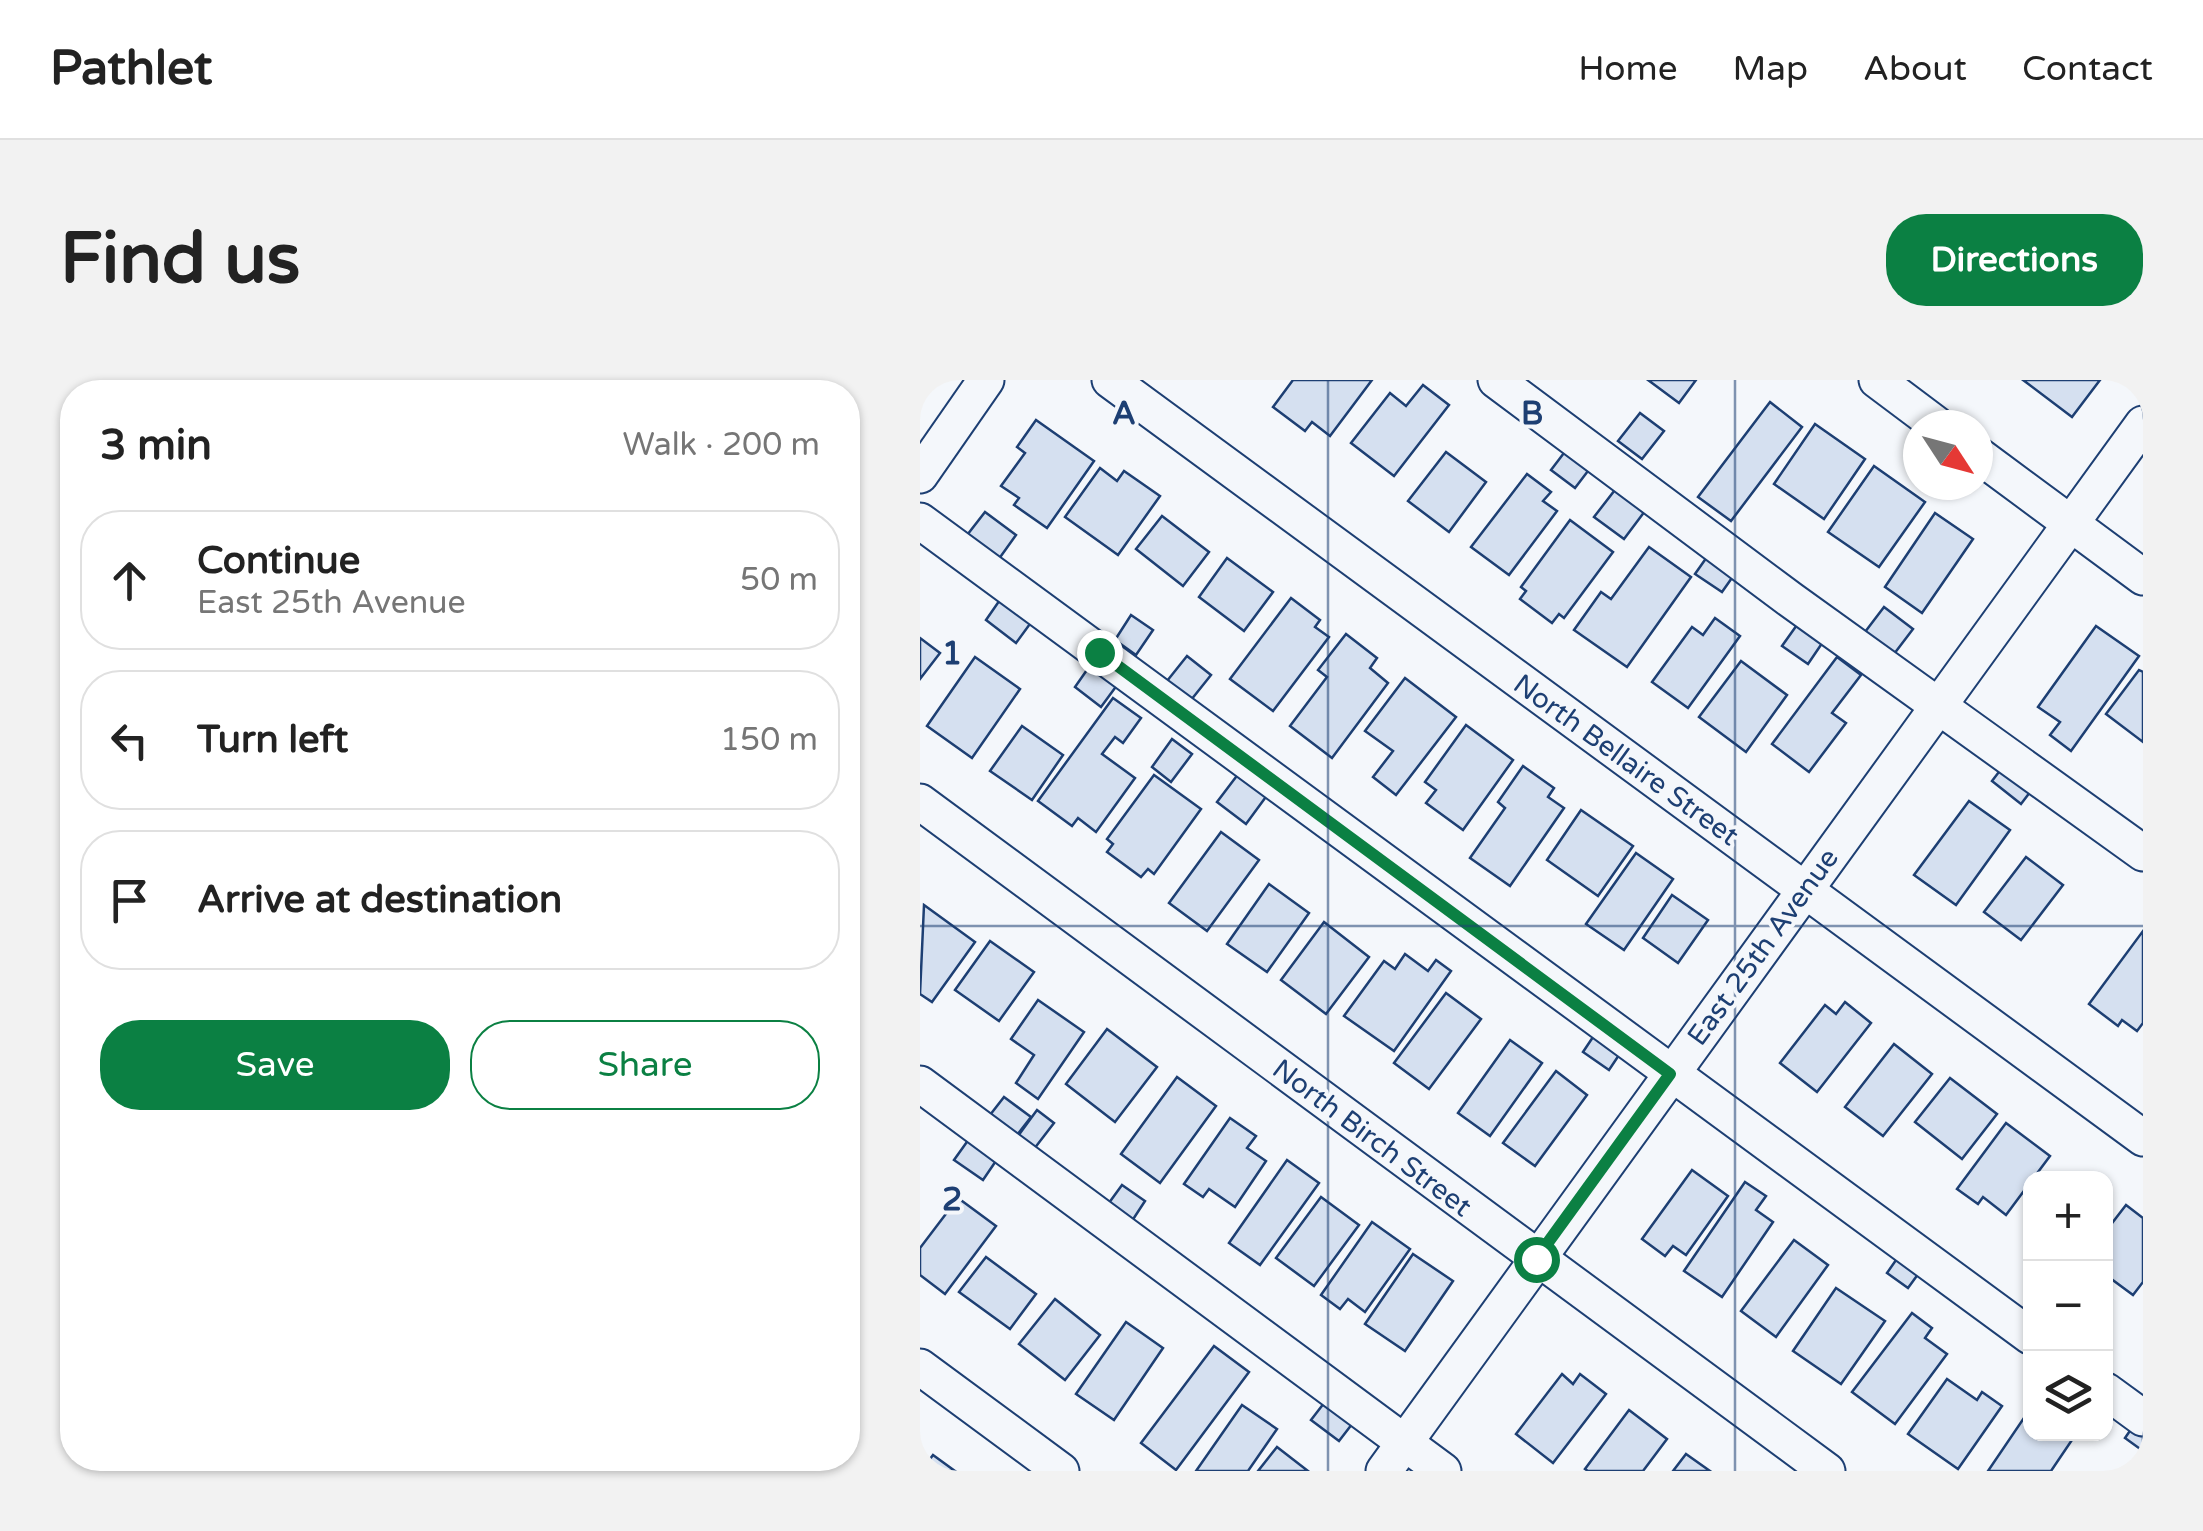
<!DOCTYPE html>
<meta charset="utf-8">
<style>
:root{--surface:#fff;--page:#f2f2f2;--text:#222;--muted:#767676;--line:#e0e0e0;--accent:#0b8043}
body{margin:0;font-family:"Varela Round",sans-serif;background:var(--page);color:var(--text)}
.controls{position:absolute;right:30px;bottom:30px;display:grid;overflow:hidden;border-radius:20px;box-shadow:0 2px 8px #0004}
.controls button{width:90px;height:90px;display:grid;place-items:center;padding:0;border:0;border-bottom:2px solid var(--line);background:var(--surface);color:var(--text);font:50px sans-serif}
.compass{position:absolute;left:983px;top:30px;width:90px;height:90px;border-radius:50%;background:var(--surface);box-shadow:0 2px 8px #0004;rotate:126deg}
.stop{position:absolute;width:30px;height:30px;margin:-22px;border:8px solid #0b8043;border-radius:50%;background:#fff}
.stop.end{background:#0b8043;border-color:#fff;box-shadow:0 2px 10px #0008}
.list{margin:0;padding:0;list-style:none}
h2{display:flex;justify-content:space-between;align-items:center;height:130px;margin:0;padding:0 40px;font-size:42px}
h2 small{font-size:32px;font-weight:400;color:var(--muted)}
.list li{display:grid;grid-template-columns:65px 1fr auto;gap:30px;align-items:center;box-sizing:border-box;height:140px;margin:0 20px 20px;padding:0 20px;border:2px solid var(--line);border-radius:40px}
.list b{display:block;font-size:38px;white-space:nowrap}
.list p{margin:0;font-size:32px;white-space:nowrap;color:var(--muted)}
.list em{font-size:32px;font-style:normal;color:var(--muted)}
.actions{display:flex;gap:20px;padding:30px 40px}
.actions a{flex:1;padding:22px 0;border:2px solid var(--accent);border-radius:40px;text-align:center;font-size:35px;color:var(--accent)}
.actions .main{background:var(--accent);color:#fff}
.icon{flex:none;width:55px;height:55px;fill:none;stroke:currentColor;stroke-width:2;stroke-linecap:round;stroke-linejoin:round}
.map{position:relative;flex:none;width:1223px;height:1091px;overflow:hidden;border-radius:40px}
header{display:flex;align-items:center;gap:60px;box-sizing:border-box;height:140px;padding:0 50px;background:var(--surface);border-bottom:2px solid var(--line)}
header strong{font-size:48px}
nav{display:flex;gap:55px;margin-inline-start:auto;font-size:35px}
.intro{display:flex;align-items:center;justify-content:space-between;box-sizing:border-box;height:240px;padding:0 60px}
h1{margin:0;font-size:70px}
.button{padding:25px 45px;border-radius:40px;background:var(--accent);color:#fff;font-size:35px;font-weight:700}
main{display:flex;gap:60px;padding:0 60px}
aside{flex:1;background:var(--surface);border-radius:40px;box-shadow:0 2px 8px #0004}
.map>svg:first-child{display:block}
</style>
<header>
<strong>Pathlet</strong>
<nav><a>Home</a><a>Map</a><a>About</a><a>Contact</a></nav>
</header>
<div class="intro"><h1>Find us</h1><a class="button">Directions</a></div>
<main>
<aside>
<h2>3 min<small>Walk · 200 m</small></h2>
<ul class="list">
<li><svg class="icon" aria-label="ahead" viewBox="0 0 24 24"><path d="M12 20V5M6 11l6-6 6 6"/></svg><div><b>Continue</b><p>East 25th Avenue</p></div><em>50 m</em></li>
<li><svg class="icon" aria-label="left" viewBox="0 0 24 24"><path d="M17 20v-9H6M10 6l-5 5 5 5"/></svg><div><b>Turn left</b></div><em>150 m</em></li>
<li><svg class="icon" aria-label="arrive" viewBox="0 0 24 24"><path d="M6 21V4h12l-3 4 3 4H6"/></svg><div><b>Arrive at destination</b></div></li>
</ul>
<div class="actions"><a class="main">Save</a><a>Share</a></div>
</aside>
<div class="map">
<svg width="1223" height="1091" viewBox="0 0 1223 1091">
<rect width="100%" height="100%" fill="#f4f7fb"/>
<g fill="#d5e0f0" stroke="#1d3f73" stroke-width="2.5">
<polygon points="373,0 452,0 410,56 392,42 385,51 353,27"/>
<polygon points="728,0 776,0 759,23"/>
<polygon points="1103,0 1180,0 1152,37"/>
<polygon points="503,5 529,25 474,96 431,63 470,13 486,26"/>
<polygon points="850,22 882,47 811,141 778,117"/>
<polygon points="720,33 744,51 722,79 698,61"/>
<polygon points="116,40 174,81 127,148 94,125 99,118 81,106 105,73 97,67"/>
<polygon points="895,44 945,79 904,139 854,104"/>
<polygon points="647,69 671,87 655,108 631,90"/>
<polygon points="526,72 566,102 529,152 488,121"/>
<polygon points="954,86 1005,122 959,187 908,152"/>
<polygon points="180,88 197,101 204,91 240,116 198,175 145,137"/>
<polygon points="607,94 631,112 623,121 637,131 589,195 551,167"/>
<polygon points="698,106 728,127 704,159 674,137"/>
<polygon points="65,132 96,155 76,183 44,159"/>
<polygon points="1015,133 1053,159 1002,233 965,207"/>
<polygon points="242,136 289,172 263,206 216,169"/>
<polygon points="650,140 693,172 644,238 639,234 632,243 600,219 606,211 601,207"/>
<polygon points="729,167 771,197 707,287 654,250 681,212 691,219"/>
<polygon points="794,167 821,185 802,212 775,194"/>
<polygon points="307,178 353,212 324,251 279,217"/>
<polygon points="84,214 115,237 96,263 66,240"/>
<polygon points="371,218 400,240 395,247 409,257 353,331 310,299"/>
<polygon points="964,227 993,249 974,274 945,252"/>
<polygon points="211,235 233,250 216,275 195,260"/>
<polygon points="884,235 909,253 888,284 862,266"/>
<polygon points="795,238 820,256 768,328 732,302 772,247 783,255"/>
<polygon points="1176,246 1219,276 1151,371 1130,355 1140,342 1118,327"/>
<polygon points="426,254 457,278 450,288 468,303 412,378 370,346 407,297 398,290"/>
<polygon points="0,258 20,273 0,299"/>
<polygon points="267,276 291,295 271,320 247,301"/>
<polygon points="55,277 100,309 52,378 7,346"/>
<polygon points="176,277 203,297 181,327 155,307"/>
<polygon points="917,277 941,295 912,333 926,343 889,392 852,364"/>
<polygon points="821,281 867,315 826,372 779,337"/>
<polygon points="1219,290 1223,292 1223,362 1186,334"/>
<polygon points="485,298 536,337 476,415 453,397 473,371 445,351"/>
<polygon points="193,318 221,338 203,363 195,357 182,374 215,398 176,452 158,438 152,446 118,421"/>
<polygon points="546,345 593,380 543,450 506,423 516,410 505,402"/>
<polygon points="102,346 143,375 112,420 70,391"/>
<polygon points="252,359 272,374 251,402 232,387"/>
<polygon points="1088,380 1117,403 1101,424 1072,401"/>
<polygon points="603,386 634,408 628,417 644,428 590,506 550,478 585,428 578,422"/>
<polygon points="319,393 348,414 326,444 297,422"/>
<polygon points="234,395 281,429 234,494 228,489 221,497 187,472 193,464 187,459"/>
<polygon points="1049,421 1090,450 1036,525 994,495"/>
<polygon points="661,430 713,466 678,516 627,480"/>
<polygon points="301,452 339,480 287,551 249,523"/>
<polygon points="716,473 753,499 704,570 666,544"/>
<polygon points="1106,477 1143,505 1101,560 1064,532"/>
<polygon points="349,504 389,533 347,592 307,564"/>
<polygon points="752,515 788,540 758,583 723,558"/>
<polygon points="4,525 55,562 12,622 0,614"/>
<polygon points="404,542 449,577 406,634 361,600"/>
<polygon points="1223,551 1223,643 1217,651 1202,640 1198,646 1169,624"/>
<polygon points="70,561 114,592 79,641 35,610"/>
<polygon points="485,574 508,591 516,580 531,591 474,671 424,636 464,581 475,589"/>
<polygon points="526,613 561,639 509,709 474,683"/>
<polygon points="118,620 164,652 118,719 96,703 114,675 91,659"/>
<polygon points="925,622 951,643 897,712 860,683 905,625 916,634"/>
<polygon points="679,648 705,666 689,690 663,672"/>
<polygon points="187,649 237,687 195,742 146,704"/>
<polygon points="590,660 622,683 570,756 538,733"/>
<polygon points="974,664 1012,694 963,756 925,727"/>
<polygon points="636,691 667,715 615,786 583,763"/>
<polygon points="257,697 296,726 240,803 201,774"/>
<polygon points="1030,698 1077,734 1042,779 995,742"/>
<polygon points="84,717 111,737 97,755 70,735"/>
<polygon points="117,730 134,743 114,769 98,756"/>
<polygon points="310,738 336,756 327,768 346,781 315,827 289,809 283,817 264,804"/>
<polygon points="1086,743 1130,776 1086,835 1063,817 1058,824 1037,809"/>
<polygon points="54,752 82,772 63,800 34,780"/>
<polygon points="367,780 399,803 340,885 309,863"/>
<polygon points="772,790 808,816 766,875 753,866 745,876 722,859"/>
<polygon points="825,802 846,816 836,830 853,842 802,917 764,891"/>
<polygon points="202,805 225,821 210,844 186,827"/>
<polygon points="401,817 439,845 394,906 356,878"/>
<polygon points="38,818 76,846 25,914 0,895 0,868"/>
<polygon points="1206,825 1223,838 1223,902 1213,915 1186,895 1186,851"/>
<polygon points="452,842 490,869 445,932 428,919 420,929 401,915"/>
<polygon points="874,860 908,885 856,957 821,931"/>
<polygon points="983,870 1004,886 988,908 967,893"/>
<polygon points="493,874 533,901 485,971 445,944"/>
<polygon points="66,877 116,914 90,949 39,912"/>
<polygon points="916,908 965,941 921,1004 873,971"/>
<polygon points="135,919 180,955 145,1000 99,964"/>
<polygon points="992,933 1012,948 1005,958 1027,974 975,1044 932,1012"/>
<polygon points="206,942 243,968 194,1040 156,1014"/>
<polygon points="294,966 329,992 256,1090 221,1063"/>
<polygon points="642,994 653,1004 660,994 686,1014 633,1083 596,1054"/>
<polygon points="1027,999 1057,1020 1062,1012 1082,1026 1038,1089 988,1054"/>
<polygon points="411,1014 439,1035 419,1061 391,1040"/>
<polygon points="322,1025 357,1049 328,1091 276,1091"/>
<polygon points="1110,1029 1110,1054 1156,1054 1131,1091 1068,1091"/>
<polygon points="709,1030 747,1059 723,1091 668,1091 665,1089"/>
<polygon points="1216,1042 1223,1047 1223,1071 1205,1058"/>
<polygon points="357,1067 388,1091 338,1091"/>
<polygon points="766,1074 790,1091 753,1091"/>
<polygon points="13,1075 35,1091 1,1091"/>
</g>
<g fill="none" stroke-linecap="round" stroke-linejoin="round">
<defs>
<g id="minor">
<polyline points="190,0 1223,758"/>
<polyline points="576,0 871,220 1223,473"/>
<polyline points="957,0 1017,45"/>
<polyline points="1058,75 1223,197"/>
<polyline points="0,95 66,0"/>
<polyline points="0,141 1110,956"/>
<polyline points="0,422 907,1091"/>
<polyline points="0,704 523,1091"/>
<polyline points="0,987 141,1091"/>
<polyline points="1186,1011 1223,1038"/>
<polyline points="464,1091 1223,44"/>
</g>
</defs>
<use href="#minor" stroke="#1d3f73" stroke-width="39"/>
<use href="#minor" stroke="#f4f7fb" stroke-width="35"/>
</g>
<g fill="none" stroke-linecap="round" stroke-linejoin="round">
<polyline stroke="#0b8043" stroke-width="12" points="179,272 750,694 616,879"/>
</g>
<path fill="none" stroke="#1d3f73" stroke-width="2.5" stroke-opacity="0.55" d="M 408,0 L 408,1091M 815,0 L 815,1091M 0,546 L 1223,546"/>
<g text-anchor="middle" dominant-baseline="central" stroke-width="8" stroke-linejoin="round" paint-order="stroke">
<g font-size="28" fill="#1d3f73" stroke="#f4f7fb">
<text transform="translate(706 380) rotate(36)">North Bellaire Street</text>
<text transform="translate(843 567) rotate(-54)">East 25th Avenue</text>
<text transform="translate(452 758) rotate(37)">North Birch Street</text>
</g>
</g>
<g font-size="32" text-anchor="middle" font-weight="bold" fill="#1d3f73" stroke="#f4f7fb" stroke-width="8" stroke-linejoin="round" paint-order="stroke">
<text x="204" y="44">A</text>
<text x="612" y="44">B</text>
<text x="32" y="284">1</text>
<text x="32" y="830">2</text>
</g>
</svg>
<div class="controls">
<button>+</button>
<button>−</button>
<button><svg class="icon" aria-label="layers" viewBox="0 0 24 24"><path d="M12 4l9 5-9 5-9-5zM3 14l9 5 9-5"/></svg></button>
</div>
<svg class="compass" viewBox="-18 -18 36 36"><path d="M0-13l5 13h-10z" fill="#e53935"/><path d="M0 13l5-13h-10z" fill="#767676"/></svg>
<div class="stop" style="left:616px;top:879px"></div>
<div class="stop end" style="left:179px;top:272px"></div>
</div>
</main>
